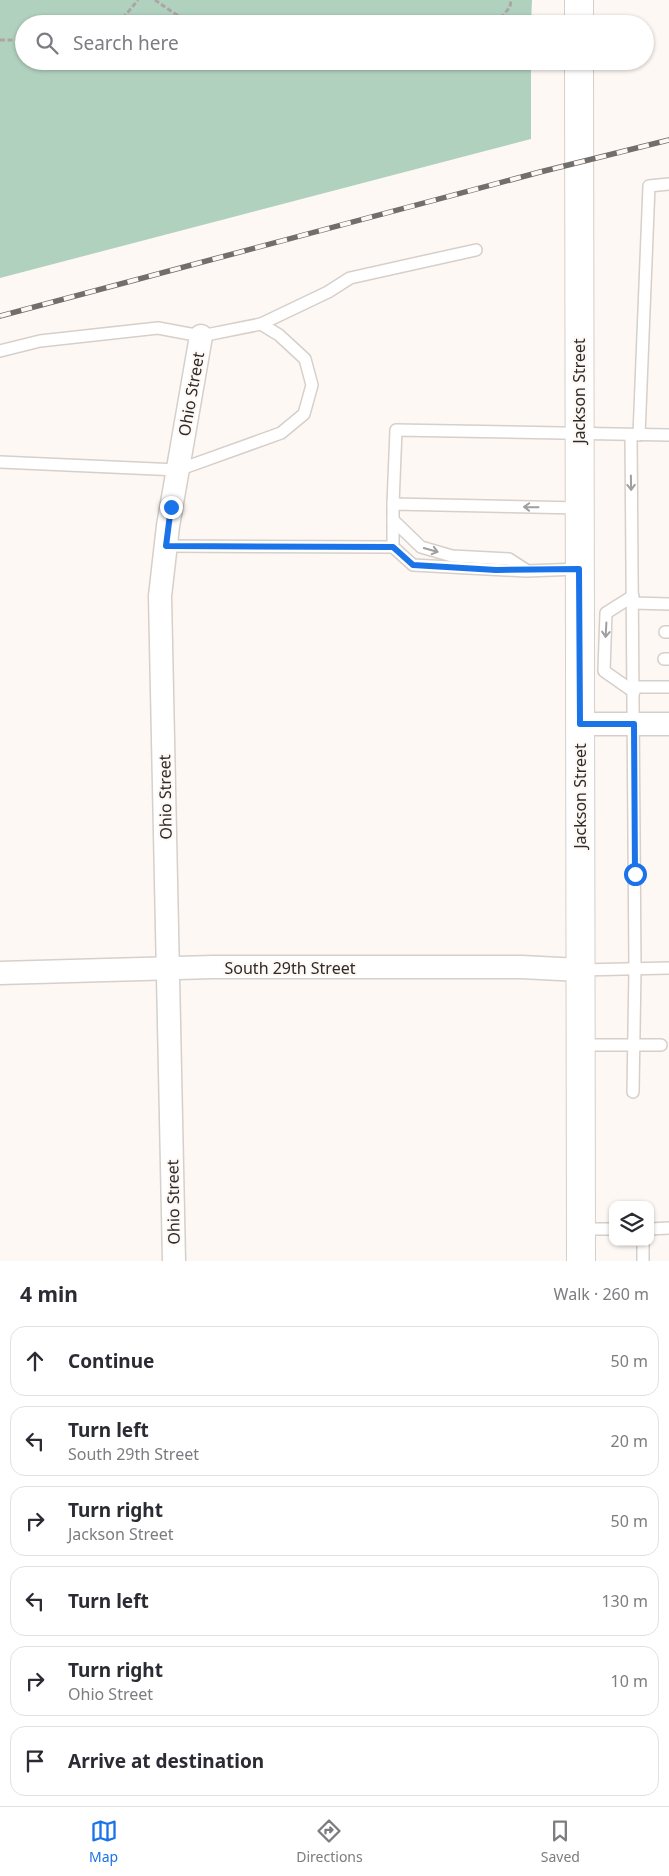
<!DOCTYPE html>
<meta charset="utf-8">
<style>
:root{--surface:#fff;--page:#f2f2f3;--text:#2b2b33;--muted:#7c7c81;--line:#e1e1e2;--accent:#1a73e8}
body{margin:0;font-family:"Noto Sans",sans-serif;background:var(--page);color:var(--text)}
.controls{position:absolute;right:15px;bottom:15px;display:grid;overflow:hidden;border-radius:10px;box-shadow:0 1px 4px #0004}
.controls button{width:45px;height:45px;display:grid;place-items:center;padding:0;border:0;border-bottom:1px solid var(--line);background:var(--surface);color:var(--text);font:25px sans-serif}
.stop{position:absolute;width:15px;height:15px;margin:-11px;border:4px solid #1a73e8;border-radius:50%;background:#fff}
.stop.end{background:#1a73e8;border-color:#fff;box-shadow:0 1px 5px #0008}
.list{margin:0;padding:0;list-style:none}
h2{display:flex;justify-content:space-between;align-items:center;height:65px;margin:0;padding:0 20px;font-size:21px}
h2 small{font-size:16px;font-weight:400;color:var(--muted)}
.list li{display:grid;grid-template-columns:32px 1fr auto;gap:15px;align-items:center;box-sizing:border-box;height:70px;margin:0 10px 10px;padding:0 10px;border:1px solid var(--line);border-radius:15px}
.list b{display:block;font-size:19px;white-space:nowrap}
.list p{margin:0;font-size:16px;white-space:nowrap;color:var(--muted)}
.list em{font-size:16px;font-style:normal;color:var(--muted)}
.icon{flex:none;width:28px;height:28px;fill:none;stroke:currentColor;stroke-width:2;stroke-linecap:round;stroke-linejoin:round}
.map{position:relative;flex:none;width:669px;height:1261px;overflow:hidden}
.search{position:absolute;background:var(--surface);box-shadow:0 1px 4px #0004;left:15px;right:15px;top:15px;height:55px;display:flex;align-items:center;gap:12px;box-sizing:border-box;padding:0 18px;border-radius:28px;color:var(--muted);font-size:19px}
.sheet{height:545px;background:var(--surface)}
nav{display:flex;justify-content:space-around;align-items:center;box-sizing:border-box;height:70px;border-top:1px solid var(--line);background:var(--surface);font-size:14px;color:var(--muted)}
nav a{display:grid;justify-items:center;gap:2px}
nav .on{color:var(--accent)}
.map>svg:first-child{display:block}
</style>
<div class="map">
<svg width="669" height="1261" viewBox="0 0 669 1261">
<rect width="100%" height="100%" fill="#fef8f4"/>
<polygon fill="#b1d1bf" points="0,0 532,0 531,24 24,24 24,61 531,61 531,139 0,278"/>
<g fill="none" stroke-linecap="round" stroke-linejoin="round">
<defs>
<g id="service">
<polyline points="261,324 328,292 350,278 476,250"/>
<polyline points="0,351 40,341 158,328 201,336 261,324 279,335 305,359 312,385 304,414 281,433 178,470 0,462"/>
<polyline points="631,435 635,969 633,1092"/>
<polyline points="639,435 649,186 669,184"/>
<polyline points="393,504 396,430 669,435"/>
<polyline points="579,508 393,504 393,547 413,565 526,571 579,569"/>
<polyline points="393,520 421,547 452,556 509,559 526,570"/>
<polyline points="166,546 393,547"/>
<polyline points="633,596 606,613 604,671 634,692"/>
<polyline points="633,603 669,604"/>
<polyline points="665,632 669,632"/>
<polyline points="664,659 669,659"/>
<polyline points="634,687 669,687"/>
<polyline points="580,970 669,968"/>
<polyline points="581,1045 661,1045"/>
<polyline points="581,1229 613,1229"/>
<polyline points="650,1229 669,1228"/>
<polyline points="643,1261 643,1242"/>
</g>
<g id="minor">
<polyline points="579,724 669,724"/>
<polyline points="0,973 213,967 521,967 580,970"/>
<polyline points="174,1261 160,596 168,526 201,336"/>
</g>
<g id="primary">
<polyline points="579,0 579,24"/>
<polyline points="579,61 581,1261"/>
</g>
</defs>
<use href="#service" stroke="#d6cfca" stroke-width="14"/>
<use href="#minor" stroke="#d6cfca" stroke-width="25"/>
<use href="#primary" stroke="#d6cfca" stroke-width="30"/>
<g stroke="#aba6a3" stroke-width="3" stroke-dasharray="5 2.5" stroke-linecap="butt">
<path d="M 155,0 C 167,8 180,19 194,21 C 210,25 227,18 242,24"/>
<polyline points="118,24 138,0"/>
<polyline points="496,24 510,7 511,0"/>
<polyline points="0,40 24,40"/>
</g>
<use href="#service" stroke="#fff" stroke-width="11"/>
<use href="#minor" stroke="#fff" stroke-width="22"/>
<use href="#primary" stroke="#fff" stroke-width="28"/>
<defs>
<polyline id="rail" points="0,316 540,172 669,140"/>
</defs>
<use href="#rail" stroke="#726e6c" stroke-width="5.5"/>
<use href="#rail" stroke="#fef8f4" stroke-width="4" stroke-dasharray="11" stroke-linecap="butt"/>
</g>
<defs><path id="oneway-shaft" d="M-6 0H5M1.5-3L5.5 0L1.5 3" fill="none" stroke-width="1.6" stroke-linecap="round" stroke-linejoin="round" transform="scale(1.25)"/></defs>
<g stroke="#a09f9f">
<use href="#oneway-shaft" transform="translate(631 483) rotate(89)"/>
<use href="#oneway-shaft" transform="translate(531 507) rotate(-179)"/>
<use href="#oneway-shaft" transform="translate(431 550) rotate(16)"/>
<use href="#oneway-shaft" transform="translate(606 630) rotate(93)"/>
</g>
<g fill="none" stroke-linecap="round" stroke-linejoin="round">
<polyline stroke="#1a73e8" stroke-width="6" points="171,507 166,546 393,547 413,565 496,570 579,569 580,724 634,724 635,874"/>
</g>
<g text-anchor="middle" dominant-baseline="central" stroke-width="4" stroke-linejoin="round" paint-order="stroke">
<g font-size="16" fill="#2d2a29" stroke="#fef8f4">
<text transform="translate(579 391) rotate(-90)">Jackson Street</text>
<text transform="translate(191 394) rotate(-80)">Ohio Street</text>
<text transform="translate(580 796) rotate(-90)">Jackson Street</text>
<text transform="translate(165 797) rotate(-91)">Ohio Street</text>
<text x="290" y="968">South 29th Street</text>
<text transform="translate(173 1202) rotate(-91)">Ohio Street</text>
</g>
</g>
</svg>
<div class="controls">
<button><svg class="icon" aria-label="layers" viewBox="0 0 24 24"><path d="M12 4l9 5-9 5-9-5zM3 14l9 5 9-5"/></svg></button>
</div>
<div class="stop" style="left:635px;top:874px"></div>
<div class="stop end" style="left:171px;top:507px"></div>
<div class="search"><svg class="icon" aria-label="search" viewBox="0 0 24 24"><circle cx="10" cy="10" r="6"/><path d="M15 15l6 6"/></svg>Search here</div>
</div>
<section class="sheet">
<h2>4 min<small>Walk · 260 m</small></h2>
<ul class="list">
<li><svg class="icon" aria-label="ahead" viewBox="0 0 24 24"><path d="M12 20V5M6 11l6-6 6 6"/></svg><div><b>Continue</b></div><em>50 m</em></li>
<li><svg class="icon" aria-label="left" viewBox="0 0 24 24"><path d="M17 20v-9H6M10 6l-5 5 5 5"/></svg><div><b>Turn left</b><p>South 29th Street</p></div><em>20 m</em></li>
<li><svg class="icon" aria-label="right" viewBox="0 0 24 24"><path d="M7 20v-9h11M14 6l5 5-5 5"/></svg><div><b>Turn right</b><p>Jackson Street</p></div><em>50 m</em></li>
<li><svg class="icon" aria-label="left" viewBox="0 0 24 24"><path d="M17 20v-9H6M10 6l-5 5 5 5"/></svg><div><b>Turn left</b></div><em>130 m</em></li>
<li><svg class="icon" aria-label="right" viewBox="0 0 24 24"><path d="M7 20v-9h11M14 6l5 5-5 5"/></svg><div><b>Turn right</b><p>Ohio Street</p></div><em>10 m</em></li>
<li><svg class="icon" aria-label="arrive" viewBox="0 0 24 24"><path d="M6 21V4h12l-3 4 3 4H6"/></svg><div><b>Arrive at destination</b></div></li>
</ul>
</section>
<nav>
<a class="on"><svg class="icon" aria-label="map" viewBox="0 0 24 24"><path d="M3 6l6-2 6 2 6-2v14l-6 2-6-2-6 2zM9 4v14M15 6v14"/></svg>Map</a>
<a><svg class="icon" aria-label="directions" viewBox="0 0 24 24"><path d="M12 3l9 9-9 9-9-9zM9 14v-3h6M13 9l2 2-2 2"/></svg>Directions</a>
<a><svg class="icon" aria-label="saved" viewBox="0 0 24 24"><path d="M7 4h10v16l-5-4-5 4z"/></svg>Saved</a>
</nav>
